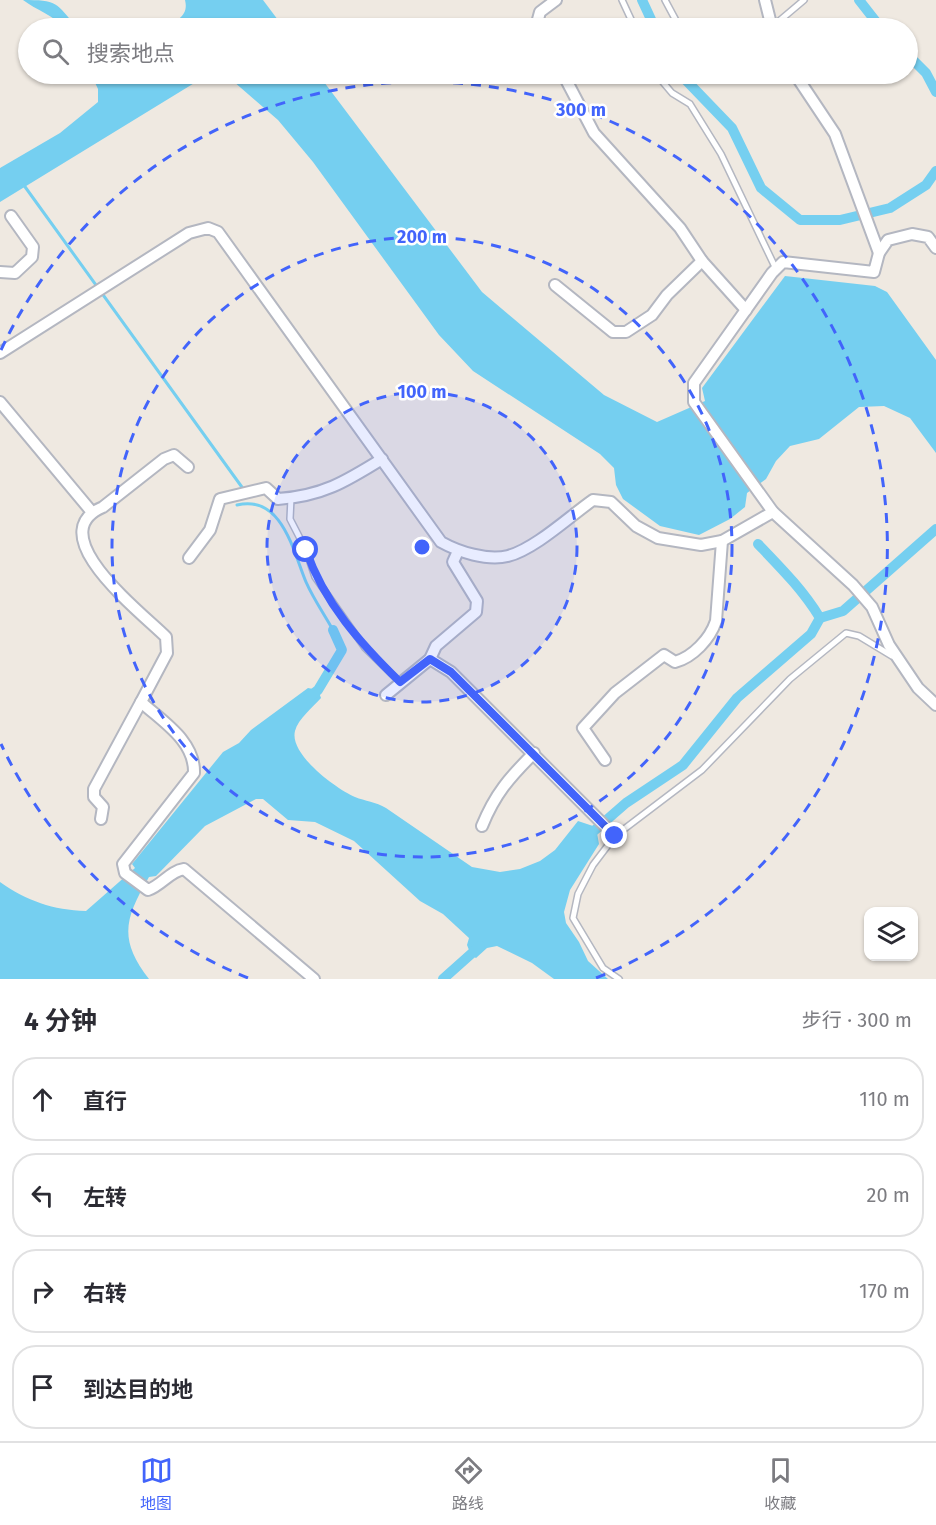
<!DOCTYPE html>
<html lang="zh">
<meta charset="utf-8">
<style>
:root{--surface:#fff;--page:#f2f2f3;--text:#2b2b33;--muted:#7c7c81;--line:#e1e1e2;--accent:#4264fb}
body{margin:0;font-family:"Fira Sans","Noto Sans SC",sans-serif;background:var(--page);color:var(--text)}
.controls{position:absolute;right:18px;bottom:18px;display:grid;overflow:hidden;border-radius:12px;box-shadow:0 2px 4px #0004}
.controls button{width:54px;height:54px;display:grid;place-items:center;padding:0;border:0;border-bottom:2px solid var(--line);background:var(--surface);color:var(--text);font:30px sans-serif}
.stop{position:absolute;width:18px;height:18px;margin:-14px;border:4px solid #4264fb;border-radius:50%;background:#fff}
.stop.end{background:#4264fb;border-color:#fff;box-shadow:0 2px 6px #0008}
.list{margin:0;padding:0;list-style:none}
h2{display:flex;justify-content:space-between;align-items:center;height:78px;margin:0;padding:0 24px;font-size:26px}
h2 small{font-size:20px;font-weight:400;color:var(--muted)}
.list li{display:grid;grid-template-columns:39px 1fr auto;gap:18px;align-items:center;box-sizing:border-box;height:84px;margin:0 12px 12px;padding:0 12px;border:2px solid var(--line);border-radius:24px}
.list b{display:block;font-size:22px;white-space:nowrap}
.list em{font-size:20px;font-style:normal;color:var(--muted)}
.icon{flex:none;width:33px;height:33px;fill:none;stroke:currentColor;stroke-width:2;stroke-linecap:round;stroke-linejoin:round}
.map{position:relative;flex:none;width:936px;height:979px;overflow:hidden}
.search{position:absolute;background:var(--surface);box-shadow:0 2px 4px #0004;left:18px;right:18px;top:18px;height:66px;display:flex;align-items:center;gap:15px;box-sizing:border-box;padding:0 21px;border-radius:33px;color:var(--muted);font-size:22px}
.sheet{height:462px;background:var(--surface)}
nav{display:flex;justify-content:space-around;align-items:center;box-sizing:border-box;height:84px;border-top:2px solid var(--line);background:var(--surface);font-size:16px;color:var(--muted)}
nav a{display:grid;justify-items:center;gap:3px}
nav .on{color:var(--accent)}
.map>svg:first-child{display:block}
</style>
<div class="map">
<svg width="936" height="979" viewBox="0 0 936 979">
<rect width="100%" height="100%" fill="#efe9e1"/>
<g fill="#75cff0">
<path d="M 23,0 C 57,0 56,2 77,28 L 64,28 C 55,16 36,10 23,0 Z"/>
<path d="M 185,0 L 263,0 L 284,28 L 165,28 C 177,20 189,16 185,0 Z"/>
<polygon points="91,74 318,74 482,292 604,395 657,422 705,401 702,388 785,276 875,286 887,292 936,360 936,453 910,418 884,406 859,407 819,439 790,446 776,461 766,479 747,493 745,507 730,519 699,535 660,526 623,499 616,485 614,468 600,454 473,371 439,335 313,162 278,120 233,81 217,75 196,82 0,202 0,168 60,133 98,102 98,89"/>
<path d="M 308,688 L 318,690 L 321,698 C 313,707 298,719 295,731 C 289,754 336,789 355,797 C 365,801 376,802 386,808 L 472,867 L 500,872 L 520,869 L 540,861 L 555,850 L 578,821 L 596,827 L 599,844 L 570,890 L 564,912 L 566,923 L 579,942 L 588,961 L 608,979 L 554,979 L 532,963 L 497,946 L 487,948 L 476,958 L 471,955 L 467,945 L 469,938 L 443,914 L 420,901 L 354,841 L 315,822 L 288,820 L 263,799 L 256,799 L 205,826 L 156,876 L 149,877 C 125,918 118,939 149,979 L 0,979 L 0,882 C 27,901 53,910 86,911 L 135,868 L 132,864 L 223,752 L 239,743 L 251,730 Z"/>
</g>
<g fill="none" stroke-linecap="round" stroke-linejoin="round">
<g stroke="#75cff0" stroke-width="3">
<polyline points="23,184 244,490"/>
<path d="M 237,505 C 282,494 293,551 306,582 C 313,598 324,614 333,630"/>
</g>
<g stroke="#75cff0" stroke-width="10">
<polyline points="642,0 655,28"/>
<polyline points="859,0 881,28"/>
<polyline points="908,55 926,73 936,92"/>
<polyline points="680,74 732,128 761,188 800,220 840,220 890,208 926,185 936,171"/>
<polyline points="820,618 843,611 936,529"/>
<polyline points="308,698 318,690 342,650 333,630"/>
<path d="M 587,837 L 626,803 L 683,765 L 737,698 L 811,634 L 820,618 C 803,590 781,568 758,544"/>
<polyline points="443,979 480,946"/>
</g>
<defs>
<g id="service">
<polyline points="622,0 635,28"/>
<polyline points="665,0 680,28"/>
<polyline points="772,27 804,0"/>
<polyline points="656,74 672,93 690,104 721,154 776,269"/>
<polyline points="710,74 712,75"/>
<polyline points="291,498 290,519 306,550 315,577 365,648 400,682"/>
<polyline points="619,979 603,968 573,918 578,894 593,865 615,836 702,770 790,679 846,633 859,636 892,656"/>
</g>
<g id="minor">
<polyline points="765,0 772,28"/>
<polyline points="540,28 537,23 540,12 556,0"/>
<polyline points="563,74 594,133 680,228 702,261 746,310"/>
<polyline points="795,74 835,134 879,253"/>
<polyline points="936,248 928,237 912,234 888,240 879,253 874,272 783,262 772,273 694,383 694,402 773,512 853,585 872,607 889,645 918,688 936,705"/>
<polyline points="0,272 15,273 32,257 33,247 11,216"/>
<polyline points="555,285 613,332 626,332 652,315 667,295 702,261"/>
<path d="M 0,353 L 189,233 L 208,228 L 218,232 L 441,542 C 459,552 487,561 508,556 C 535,549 570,516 593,500 L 611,502 L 636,526 L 658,538 L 701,545 L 722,541 L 773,512"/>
<polyline points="0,402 91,511"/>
<path d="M 188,467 L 174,455 L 164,459 L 103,507 C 39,534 142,613 166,637 L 167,653 L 141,702 C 163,722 195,741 194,773 L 123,864 L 125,873 L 148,890 C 162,885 170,871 184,869 L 314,979"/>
<path d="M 189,558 L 210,530 L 220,499 L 266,488 L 278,499 C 322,496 345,482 382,459"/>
<polyline points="430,659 451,672 615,836"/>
<polyline points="386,695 430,659 436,646 476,612 477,601 453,562 458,551"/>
<path d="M 605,760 L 583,728 L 615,693 L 664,655 L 675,662 C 693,657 710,639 716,621 L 722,541"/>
<polyline points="101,819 103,807 94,797 94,789 141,702"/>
<path d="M 482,826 C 495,794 509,778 534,753"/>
</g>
</defs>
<use href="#service" stroke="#b4b7c1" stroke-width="8"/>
<use href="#minor" stroke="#b4b7c1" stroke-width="14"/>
<use href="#service" stroke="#fff" stroke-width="5"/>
<use href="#minor" stroke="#fff" stroke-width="10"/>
</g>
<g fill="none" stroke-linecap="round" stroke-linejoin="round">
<path stroke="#4264fb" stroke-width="8" d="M 306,550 C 324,603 361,644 400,682 L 430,659 L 451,672 L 615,836"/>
</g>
<circle cx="422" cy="547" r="155" fill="#4264fb" fill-opacity=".12"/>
<g fill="none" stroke="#4264fb" stroke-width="3" stroke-dasharray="10 8">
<circle cx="422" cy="547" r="155"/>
<circle cx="422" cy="547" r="310"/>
<path d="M248 978A465 465 0 0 1 1 744M1 350A465 465 0 1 1 596 978"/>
</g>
<circle cx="422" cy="547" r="9" fill="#4264fb" stroke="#fff" stroke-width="3"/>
<g font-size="18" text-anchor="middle" font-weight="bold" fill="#4264fb" stroke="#fff" stroke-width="5" stroke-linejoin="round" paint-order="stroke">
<text x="581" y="116">300 m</text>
<text x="422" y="243">200 m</text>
<text x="422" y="398">100 m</text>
</g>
</svg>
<div class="controls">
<button><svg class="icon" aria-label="layers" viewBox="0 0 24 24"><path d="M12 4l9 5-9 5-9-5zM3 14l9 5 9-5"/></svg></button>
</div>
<div class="stop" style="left:306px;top:550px"></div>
<div class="stop end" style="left:615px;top:836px"></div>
<div class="search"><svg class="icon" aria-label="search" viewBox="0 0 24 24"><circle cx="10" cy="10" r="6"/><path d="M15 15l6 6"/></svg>搜索地点</div>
</div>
<section class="sheet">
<h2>4 分钟<small>步行 · 300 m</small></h2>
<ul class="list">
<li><svg class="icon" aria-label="ahead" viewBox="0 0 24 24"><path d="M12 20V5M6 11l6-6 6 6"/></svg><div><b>直行</b></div><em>110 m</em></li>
<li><svg class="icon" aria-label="left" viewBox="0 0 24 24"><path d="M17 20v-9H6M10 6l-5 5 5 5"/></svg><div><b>左转</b></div><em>20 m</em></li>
<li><svg class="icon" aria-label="right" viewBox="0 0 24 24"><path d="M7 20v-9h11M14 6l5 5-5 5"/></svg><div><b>右转</b></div><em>170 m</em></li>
<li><svg class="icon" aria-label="arrive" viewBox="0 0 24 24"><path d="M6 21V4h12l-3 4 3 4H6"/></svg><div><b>到达目的地</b></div></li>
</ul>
</section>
<nav>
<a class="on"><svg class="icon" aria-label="map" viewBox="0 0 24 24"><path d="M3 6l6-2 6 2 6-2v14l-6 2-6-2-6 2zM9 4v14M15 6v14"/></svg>地图</a>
<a><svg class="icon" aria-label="directions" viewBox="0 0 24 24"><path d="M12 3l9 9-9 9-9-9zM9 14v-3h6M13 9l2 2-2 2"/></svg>路线</a>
<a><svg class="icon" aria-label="saved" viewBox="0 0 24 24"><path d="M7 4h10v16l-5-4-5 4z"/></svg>收藏</a>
</nav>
